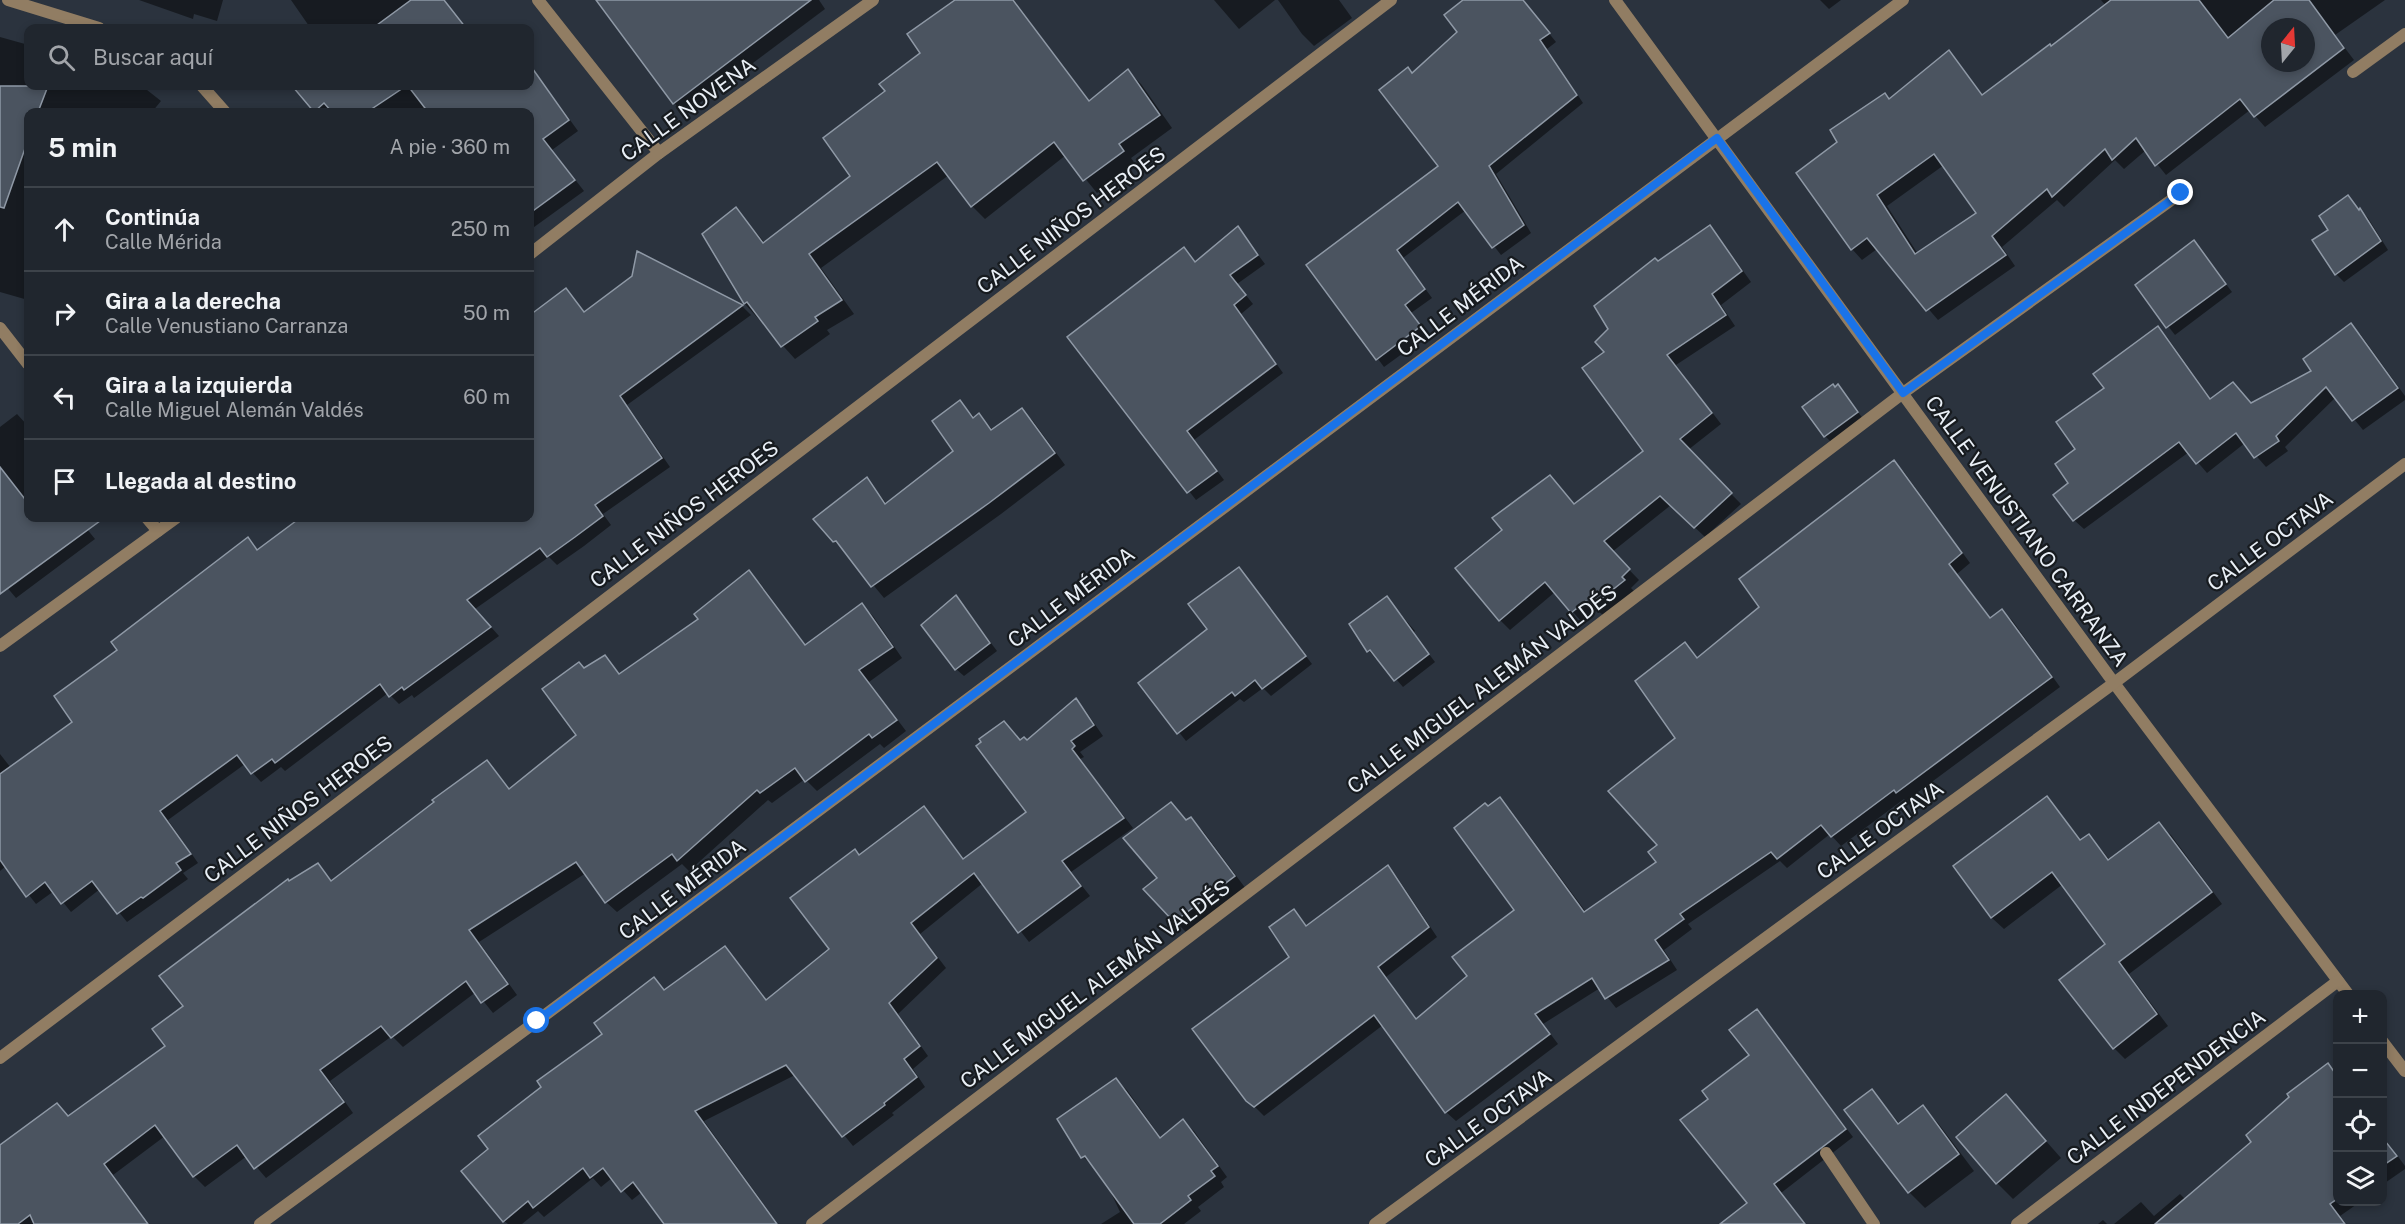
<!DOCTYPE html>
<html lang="es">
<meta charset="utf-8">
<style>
:root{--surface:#20262e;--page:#2d323a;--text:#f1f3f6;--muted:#a2a5aa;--line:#3d434a}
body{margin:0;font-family:"Public Sans",sans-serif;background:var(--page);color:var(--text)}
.controls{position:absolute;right:18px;bottom:18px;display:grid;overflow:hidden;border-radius:12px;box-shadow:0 3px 9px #0003}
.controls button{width:54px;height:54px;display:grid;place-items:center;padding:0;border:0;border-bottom:2px solid var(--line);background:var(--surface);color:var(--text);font:30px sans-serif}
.compass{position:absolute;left:2261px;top:18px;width:54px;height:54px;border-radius:50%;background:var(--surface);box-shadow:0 3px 9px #0003;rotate:18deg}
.stop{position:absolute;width:18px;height:18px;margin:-14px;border:4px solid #1a73e8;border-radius:50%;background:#fff}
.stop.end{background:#1a73e8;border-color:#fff;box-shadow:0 2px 6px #0008}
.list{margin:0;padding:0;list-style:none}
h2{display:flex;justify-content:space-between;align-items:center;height:78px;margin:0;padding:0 24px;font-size:26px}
h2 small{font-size:20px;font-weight:400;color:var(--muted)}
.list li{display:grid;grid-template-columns:39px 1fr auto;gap:18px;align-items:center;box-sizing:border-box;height:84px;padding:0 24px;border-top:2px solid var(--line)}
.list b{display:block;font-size:22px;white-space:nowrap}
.list p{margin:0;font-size:20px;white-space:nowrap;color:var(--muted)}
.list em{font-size:20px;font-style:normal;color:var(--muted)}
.icon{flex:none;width:33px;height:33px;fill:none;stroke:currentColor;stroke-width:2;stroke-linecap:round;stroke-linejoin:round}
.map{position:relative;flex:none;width:2405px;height:1224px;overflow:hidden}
.search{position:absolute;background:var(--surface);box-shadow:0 3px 9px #0003;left:24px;top:24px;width:510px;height:66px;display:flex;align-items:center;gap:15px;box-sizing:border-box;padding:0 21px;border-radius:12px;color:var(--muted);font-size:22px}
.panel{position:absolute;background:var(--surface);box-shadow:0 3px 9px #0003;left:24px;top:108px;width:510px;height:414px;border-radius:12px}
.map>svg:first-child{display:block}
</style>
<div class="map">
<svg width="2405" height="1224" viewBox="0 0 2405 1224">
<rect width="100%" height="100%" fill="#2b333e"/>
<g fill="#0007" fill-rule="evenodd">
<polygon points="139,0 223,0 217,21 194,14 193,19"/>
<polygon points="291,0 444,0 467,28 306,28 309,26"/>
<polygon points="597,0 819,0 825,9 685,114 674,103"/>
<polygon points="956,0 1014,0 1090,102 1128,71 1141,84 1172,128 1131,158 1136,165 1097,193 1066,155 985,219 972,206 949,175 821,268 854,314 827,330 830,334 795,359 745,304 704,234 736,209 765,243 853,176 887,92 923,53"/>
<polygon points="1214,0 1275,0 1239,29"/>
<polygon points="1278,0 1339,0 1352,18 1314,46 1302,34"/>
<polygon points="1465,0 1522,0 1556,42 1547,49 1583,103 1496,174 1531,233 1501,255 1466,210 1403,258 1432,298 1411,313 1428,335 1384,367 1308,265 1440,167 1413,74 1459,32"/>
<polygon points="1820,0 1841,0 1829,9"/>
<path d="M 2101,0 L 2385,0 L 2335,35 L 2354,60 L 2265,127 L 2250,110 L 2166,175 L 2146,150 L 2124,169 L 2115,160 L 2064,207 L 2057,200 L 2002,247 L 2015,266 L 1938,320 L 1877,249 L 1862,260 L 1852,249 L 1839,143 L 1949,52 L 1983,95 L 2052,48 L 2106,6 ZM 2270,27 L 2306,27 L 2306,63 L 2270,63 ZM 1944,165 L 1978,213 L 1918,254 L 1887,206 Z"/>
<polygon points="0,37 25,44 28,48 28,86 142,86 161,101 152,112 28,112 28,300 0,292"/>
<polygon points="531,70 541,80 578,131 552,150 584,191 530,230 530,112 316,112 295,87 298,86 530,86"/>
<polygon points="2348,197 2368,218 2388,250 2344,282 2336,274 2314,240 2330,230"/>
<polygon points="1709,227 1719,237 1751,282 1721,305 1735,326 1676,365 1721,424 1688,450 1741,504 1705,537 1671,505 1612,552 1639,580 1631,588 1634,591 1603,615 1597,610 1582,622 1555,592 1510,630 1500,620 1575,506 1645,451 1606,352 1610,329 1658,263"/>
<polygon points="1238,228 1265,264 1237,284 1253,304 1241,314 1283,373 1194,440 1224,480 1196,500 1069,337 1184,249 1196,263"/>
<polygon points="2194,242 2232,292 2175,335 2137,286"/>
<polygon points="638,253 742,306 751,315 627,405 670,467 603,514 611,525 584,546 557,565 549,557 475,609 499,636 414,698 412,695 399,704 388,693 285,771 281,767 261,782 245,764 168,820 198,863 183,873 188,879 127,922 100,889 71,912 54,891 36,904 6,866 0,871 0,754 11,768 75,723 119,650 248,539 259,551 302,518 530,518 530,325 569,295 585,313 634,277"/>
<polygon points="2351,325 2361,335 2405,396 2405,400 2363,430 2336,397 2285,447 2288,451 2266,467 2245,443 2207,473 2189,452 2084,529 2074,520 2070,484 2077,450 2106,388 2158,328 2167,337 2211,399 2252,404 2313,371"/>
<polygon points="1838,386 1864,420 1833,444 1825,436 1835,388"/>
<polygon points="960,402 975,418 979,415 994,431 1022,410 1033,421 1065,465 1001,514 884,598 846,552 834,541 867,479 887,504 955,451"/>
<polygon points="17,414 28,426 28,518 78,518 95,539 16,598 0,579 0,427"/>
<polygon points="1894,462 1904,472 1970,563 1957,574 1991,619 2002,611 2012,620 2060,687 1906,801 1904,799 1841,846 1830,834 1787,868 1780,861 1688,924 1692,929 1664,950 1677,970 1616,1008 1600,988 1543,1024 1558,1044 1456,1121 1446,1112 1383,1025 1264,1116 1248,1100 1291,957 1294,911 1307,926 1388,867 1397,877 1437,937 1386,977 1417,1020 1469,976 1516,911 1488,808 1500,799 1509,808 1586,912 1658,862 1677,739 1685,644 1698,659 1761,607"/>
<polygon points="1239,569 1312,664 1271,696 1263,688 1244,702 1240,699 1186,741 1140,683 1209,629"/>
<polygon points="749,572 760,583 806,646 862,605 873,616 902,658 869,682 906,731 884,748 880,744 817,791 805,779 772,803 768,800 689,871 682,864 617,912 606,902 586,873 479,942 517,995 493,1013 476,992 403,1047 392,1036 330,1081 353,1113 266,1178 247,1156 205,1187 194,1176 165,1136 113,1175 149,1224 0,1224 0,1147 57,1105 69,1117 167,1046 185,1006 290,883 317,865 333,882 487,762 511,790 578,736 584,669 604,657 621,675 700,619"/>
<polygon points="956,597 997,651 964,676 956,669"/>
<polygon points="1387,598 1415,631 1413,633 1435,662 1403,687 1378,658 1376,659 1369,651 1351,624"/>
<polygon points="1076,700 1085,710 1103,736 1080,752 1084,757 1080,759 1133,828 1071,872 1090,896 1029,942 983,883 920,934 946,968 898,1014 928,1056 913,1069 925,1087 892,1113 894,1115 853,1146 795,1075 704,1121 778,1224 666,1224 642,1192 632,1200 612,1178 601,1187 593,1178 544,1217 538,1211 522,1224 508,1224 504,1221 490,1150 543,1087 604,1034 654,979 666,991 725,948 767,1001 831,949 860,856 924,808 965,860 1028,813 1021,741 1027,741"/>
<polygon points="2047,798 2082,841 2089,835 2110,860 2159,824 2171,835 2222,904 2129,974 2168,1026 2125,1059 2114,1048 2107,945 2063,884 2004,929 1992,918 1955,866"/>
<polygon points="1171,804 1187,821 1191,819 1203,831 1246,889 1187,933 1175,921 1159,879"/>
<polygon points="1757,1011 1853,1137 1781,1193 1805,1224 1725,1224 1749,1204 1710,1099 1752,1055"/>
<polygon points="2328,1065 2338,1074 2338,1202 2360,1202 2340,1216 2346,1224 2114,1224 2141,1202 2154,1216 2180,1194 2186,1200 2253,1142"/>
<polygon points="1116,1080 1127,1090 1161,1138 1183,1121 1194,1131 1227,1177 1221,1182 1224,1187 1198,1207 1201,1211 1184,1224 1101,1224 1120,1212 1106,1182 1094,1167 1083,1157 1059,1120"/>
<polygon points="1872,1091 1900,1124 1922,1107 1938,1123 1974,1171 1925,1208 1909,1192"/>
<polygon points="2006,1096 2061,1158 2013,1199 1997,1183"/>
<polygon points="2382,1135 2405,1166 2405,1169 2382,1185"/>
<polygon points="2103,1220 2107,1224 2098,1224"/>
</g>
<g fill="#4b5460" stroke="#8f99a6" stroke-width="1.5" fill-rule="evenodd">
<polygon points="411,0 444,0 466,28 373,28"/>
<polygon points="596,0 811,0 673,104"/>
<polygon points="955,0 1013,0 1089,101 1128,69 1160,115 1119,144 1124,151 1083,181 1054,142 971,207 937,162 809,254 842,300 815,317 818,321 781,347 747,302 744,304 702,234 736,207 763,243 850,176 823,138 885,91 879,84 920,53 907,34"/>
<polygon points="1463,0 1523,0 1550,33 1540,40 1577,95 1489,166 1524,225 1492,248 1458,202 1397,250 1425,289 1405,305 1421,326 1376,360 1306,265 1438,166 1379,90 1408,67 1412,73 1457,32 1444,15"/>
<path d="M 2111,0 L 2199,0 L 2228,38 L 2274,0 L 2309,0 L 2344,48 L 2254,117 L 2240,99 L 2155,166 L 2136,138 L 2112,160 L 2105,149 L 2052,197 L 2047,189 L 1992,236 L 2006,255 L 1926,311 L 1867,238 L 1851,250 L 1796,173 L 1837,142 L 1830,130 L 1885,93 L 1889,99 L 1949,50 L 1982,95 L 2050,44 L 2051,46 ZM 2270,27 L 2306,27 L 2306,63 L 2270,63 ZM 1934,154 L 1976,213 L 1915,254 L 1877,195 Z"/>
<polygon points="530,65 569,120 543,139 575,180 530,213 530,112 428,112 408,86 530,86"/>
<polygon points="0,86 48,86 38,112 28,112 28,140 4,208 0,207"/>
<polygon points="295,86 406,86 367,112 332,112 324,103 314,112 293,87"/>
<polygon points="2348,195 2359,210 2360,208 2381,241 2335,275 2312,240 2328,230 2319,216"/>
<polygon points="1710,225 1742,271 1712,294 1726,315 1667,355 1712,413 1680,439 1732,493 1694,528 1660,496 1604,541 1630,569 1622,577 1625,580 1592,606 1586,601 1571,613 1545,582 1499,621 1455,568 1502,530 1492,518 1550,475 1574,504 1643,451 1582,368 1604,352 1595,342 1608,329 1594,306 1655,258 1658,261"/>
<polygon points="1238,226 1258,255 1230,275 1246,295 1234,305 1276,364 1187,431 1217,471 1187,493 1067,337 1184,247 1195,262"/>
<polygon points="2194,240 2226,284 2166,328 2135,285"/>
<polygon points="637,251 743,305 620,396 662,458 595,505 603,516 575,537 547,557 540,548 467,600 491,627 404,690 402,687 389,697 380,684 275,763 272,759 251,774 237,755 160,811 191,854 176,863 181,870 143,898 141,897 117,914 92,881 61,904 45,882 26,897 0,860 0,774 72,722 54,696 117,650 111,642 248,537 257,550 300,518 530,518 530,315 566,288 584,312 632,276"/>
<polygon points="2351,323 2398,388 2352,421 2326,387 2276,436 2279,441 2254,458 2236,433 2196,464 2179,442 2073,521 2053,495 2068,483 2055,464 2075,449 2056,422 2104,388 2093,374 2158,326 2210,399 2233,382 2251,403 2311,371 2303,359"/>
<polygon points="1833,384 1835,387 1838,384 1858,412 1824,437 1802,407"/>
<polygon points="960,400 973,418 979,413 991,430 1022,408 1055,453 989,503 871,587 836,541 833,542 813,519 867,477 885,504 953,451 932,421"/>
<polygon points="1894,460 1962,553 1949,564 1990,618 2002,609 2052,677 1896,793 1894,790 1831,837 1821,825 1777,859 1771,852 1680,914 1684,919 1655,940 1669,960 1605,999 1592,978 1535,1014 1550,1034 1445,1113 1374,1015 1254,1107 1246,1101 1192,1029 1289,957 1269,927 1294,909 1306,926 1388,865 1429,927 1378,967 1416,1019 1467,976 1452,957 1514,910 1454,828 1485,803 1488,806 1500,797 1584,912 1656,862 1648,852 1657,845 1608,791 1675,738 1635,681 1685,642 1697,658 1759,607 1739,579"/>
<polygon points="0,467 28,503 28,518 104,518 0,594"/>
<polygon points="1239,567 1306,656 1262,689 1255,680 1235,696 1232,692 1177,734 1138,683 1207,629 1188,604"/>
<polygon points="749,570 805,645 862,603 893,647 859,670 897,720 872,738 869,734 805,782 795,768 760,793 757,790 677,861 672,854 605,903 576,862 469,930 508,984 481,1003 466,981 391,1038 381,1026 320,1070 344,1102 254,1169 237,1145 193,1177 155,1125 104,1164 148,1224 34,1224 30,1215 18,1224 0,1224 0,1145 57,1103 68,1116 165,1046 152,1029 183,1006 159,976 288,879 289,881 318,863 331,881 434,802 432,800 487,760 509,789 576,735 542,689 579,662 584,668 605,655 619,674 698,619 694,614"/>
<polygon points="956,595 990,643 955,670 921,625"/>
<polygon points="1387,596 1429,654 1394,681 1370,650 1367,652 1349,624"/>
<polygon points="1076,698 1094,725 1071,741 1075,746 1072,749 1124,818 1062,861 1081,886 1018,933 974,873 911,923 937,958 889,1003 920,1046 904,1059 917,1077 884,1103 885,1105 842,1137 786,1065 695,1111 777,1224 664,1224 633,1182 621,1192 603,1168 590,1178 583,1168 533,1208 528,1201 503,1222 461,1171 488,1149 478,1136 541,1087 537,1081 602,1034 594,1023 654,977 664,990 725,946 766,1000 829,949 790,898 855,849 859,855 924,806 963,859 1026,812 976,746 981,742 979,739 1004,721 1020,740 1024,737 1027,740"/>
<polygon points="2047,796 2080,840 2089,834 2108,860 2159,822 2212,892 2119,962 2157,1014 2113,1049 2059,980 2105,944 2052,872 1991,918 1953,866"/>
<polygon points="1171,802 1186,820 1191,817 1235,876 1174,922 1143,889 1157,878 1123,838"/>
<polygon points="1757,1009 1846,1129 1774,1184 1805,1224 1720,1224 1747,1203 1680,1120 1708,1099 1702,1091 1749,1055 1729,1030"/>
<polygon points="2328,1063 2337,1076 2337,1199 2330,1204 2345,1224 2155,1224 2251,1142 2246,1135 2289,1097 2287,1094"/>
<polygon points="1116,1078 1160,1138 1183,1119 1218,1166 1211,1171 1215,1176 1188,1196 1191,1200 1160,1224 1134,1224 1085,1156 1081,1158 1057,1119"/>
<polygon points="1872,1089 1898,1124 1923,1105 1959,1154 1908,1193 1844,1110"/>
<polygon points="2006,1094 2046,1141 1996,1184 1956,1137"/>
<polygon points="2382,1137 2397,1156 2382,1166"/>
</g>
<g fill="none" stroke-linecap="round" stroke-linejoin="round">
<polyline stroke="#917d63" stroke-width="12" points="1826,1153 1874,1224"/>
<g stroke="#917d63" stroke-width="12">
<polyline points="8,0 99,28"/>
<polyline points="538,0 659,153"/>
<polyline points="1615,0 2114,683 2348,994"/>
<polyline points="2353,72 2405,34"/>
<polyline points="202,86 225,112"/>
<polyline points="0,328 28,364"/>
<polyline points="147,518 158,531"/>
<polyline points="2382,1041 2405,1071"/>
<polyline points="0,1058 333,807 1391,0"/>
<polyline points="260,1224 537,1021 1903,0"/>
<polyline points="812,1224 1903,393 2181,193"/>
<polyline points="1375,1224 2114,683 2405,464"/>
<polyline points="2017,1224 2338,981"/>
</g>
<g stroke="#917d63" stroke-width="12">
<polyline points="530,254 659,153 873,0"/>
<polyline points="0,646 176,518"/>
</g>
</g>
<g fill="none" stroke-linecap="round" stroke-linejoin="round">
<polyline stroke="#1a73e8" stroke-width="8" points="537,1021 1717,138 1903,393 2181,193"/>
</g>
<g text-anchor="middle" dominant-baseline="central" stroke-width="4.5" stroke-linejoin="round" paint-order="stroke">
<g font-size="21" fill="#e9eff6" stroke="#171b1f">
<text transform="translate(688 109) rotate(-36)">CALLE NOVENA</text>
<text transform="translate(1071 220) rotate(-37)">CALLE NIÑOS HEROES</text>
<text transform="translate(1460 306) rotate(-37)">CALLE MÉRIDA</text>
<text transform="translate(684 514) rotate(-37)">CALLE NIÑOS HEROES</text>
<text transform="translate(2027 531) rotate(54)">CALLE VENUSTIANO CARRANZA</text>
<text transform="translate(2270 541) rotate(-37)">CALLE OCTAVA</text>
<text transform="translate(1071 597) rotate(-37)">CALLE MÉRIDA</text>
<text transform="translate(1482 689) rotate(-37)">CALLE MIGUEL ALEMÁN VALDÉS</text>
<text transform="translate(298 809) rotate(-37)">CALLE NIÑOS HEROES</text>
<text transform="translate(1880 830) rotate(-36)">CALLE OCTAVA</text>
<text transform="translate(682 889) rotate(-37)">CALLE MÉRIDA</text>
<text transform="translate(1095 984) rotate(-37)">CALLE MIGUEL ALEMÁN VALDÉS</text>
<text transform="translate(2166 1087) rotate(-37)">CALLE INDEPENDENCIA</text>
<text transform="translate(1488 1118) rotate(-36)">CALLE OCTAVA</text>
</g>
</g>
</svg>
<div class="controls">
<button>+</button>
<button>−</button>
<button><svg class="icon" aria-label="locate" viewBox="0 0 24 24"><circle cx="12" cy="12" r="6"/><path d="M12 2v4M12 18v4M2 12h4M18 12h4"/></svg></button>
<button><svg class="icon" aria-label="layers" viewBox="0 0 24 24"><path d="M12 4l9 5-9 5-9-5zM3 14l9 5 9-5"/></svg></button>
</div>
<svg class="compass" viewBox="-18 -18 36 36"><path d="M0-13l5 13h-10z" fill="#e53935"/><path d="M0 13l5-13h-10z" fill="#a2a5aa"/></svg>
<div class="stop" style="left:537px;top:1021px"></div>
<div class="stop end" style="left:2181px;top:193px"></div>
<div class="search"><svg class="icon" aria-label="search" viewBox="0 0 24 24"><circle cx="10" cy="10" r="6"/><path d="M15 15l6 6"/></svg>Buscar aquí</div>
<section class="panel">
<h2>5 min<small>A pie · 360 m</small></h2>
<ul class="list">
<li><svg class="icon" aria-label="ahead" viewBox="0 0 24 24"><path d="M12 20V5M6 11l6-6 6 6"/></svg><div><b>Continúa</b><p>Calle Mérida</p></div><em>250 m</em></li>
<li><svg class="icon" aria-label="right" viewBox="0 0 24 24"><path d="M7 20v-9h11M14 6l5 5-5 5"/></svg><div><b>Gira a la derecha</b><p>Calle Venustiano Carranza</p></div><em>50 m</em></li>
<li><svg class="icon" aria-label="left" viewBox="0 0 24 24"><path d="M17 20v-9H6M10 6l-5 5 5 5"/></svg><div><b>Gira a la izquierda</b><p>Calle Miguel Alemán Valdés</p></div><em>60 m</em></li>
<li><svg class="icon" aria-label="arrive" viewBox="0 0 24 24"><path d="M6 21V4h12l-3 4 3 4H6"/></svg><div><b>Llegada al destino</b></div></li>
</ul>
</section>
</div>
